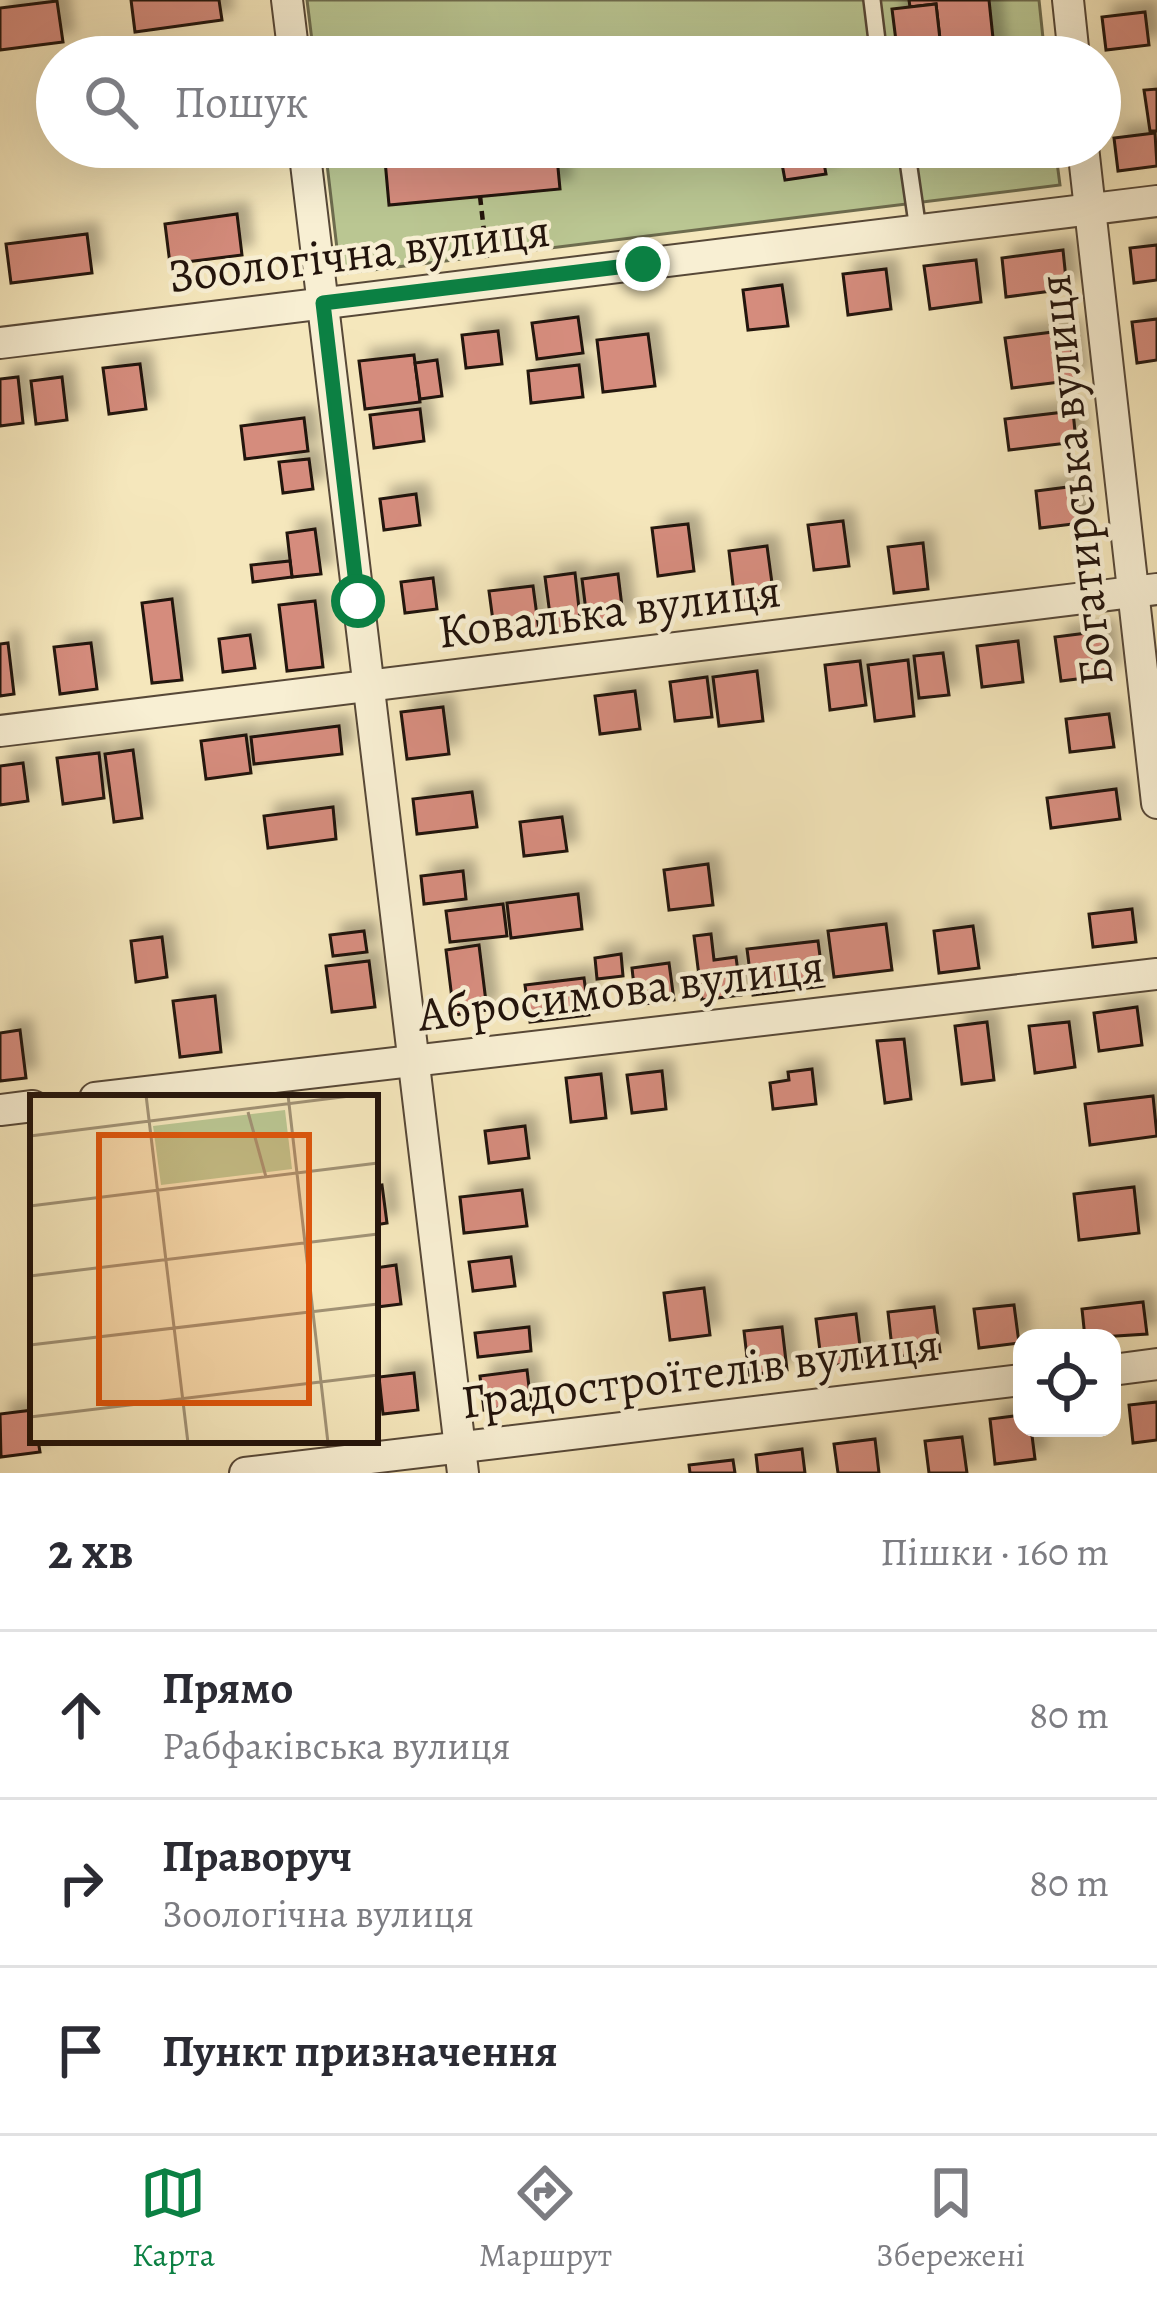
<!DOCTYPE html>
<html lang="uk">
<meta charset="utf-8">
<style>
:root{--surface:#fff;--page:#f7f7f7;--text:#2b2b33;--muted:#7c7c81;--line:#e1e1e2;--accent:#0b8043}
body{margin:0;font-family:Alegreya,serif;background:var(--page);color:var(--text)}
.controls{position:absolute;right:36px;bottom:36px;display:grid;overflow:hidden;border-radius:24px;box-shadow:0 12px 48px #0002}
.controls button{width:108px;height:108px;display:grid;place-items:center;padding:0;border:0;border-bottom:3px solid var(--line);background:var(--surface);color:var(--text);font:60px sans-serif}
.stop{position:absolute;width:36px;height:36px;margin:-27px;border:9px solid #0b8043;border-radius:50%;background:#fff}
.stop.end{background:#0b8043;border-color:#fff;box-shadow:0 3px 12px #0008}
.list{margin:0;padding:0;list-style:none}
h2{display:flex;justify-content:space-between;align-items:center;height:156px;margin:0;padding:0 48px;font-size:51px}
h2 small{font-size:39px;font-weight:400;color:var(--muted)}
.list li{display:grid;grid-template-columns:78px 1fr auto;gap:36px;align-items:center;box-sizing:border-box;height:168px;padding:0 48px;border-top:3px solid var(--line)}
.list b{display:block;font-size:45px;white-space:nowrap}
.list p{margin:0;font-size:39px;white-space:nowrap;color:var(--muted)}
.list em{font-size:39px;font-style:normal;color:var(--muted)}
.icon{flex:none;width:66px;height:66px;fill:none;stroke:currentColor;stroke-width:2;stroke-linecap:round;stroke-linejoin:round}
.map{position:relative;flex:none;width:1157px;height:1473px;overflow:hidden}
.search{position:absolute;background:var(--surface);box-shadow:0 12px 48px #0002;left:36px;right:36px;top:36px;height:132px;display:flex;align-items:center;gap:30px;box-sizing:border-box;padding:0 42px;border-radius:66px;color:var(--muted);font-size:45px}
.sheet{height:660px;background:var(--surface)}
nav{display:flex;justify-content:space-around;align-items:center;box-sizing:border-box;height:168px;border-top:3px solid var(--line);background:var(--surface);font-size:33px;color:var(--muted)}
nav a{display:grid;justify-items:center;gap:6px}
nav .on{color:var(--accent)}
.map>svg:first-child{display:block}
</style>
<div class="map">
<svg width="1157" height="1473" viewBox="0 0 1157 1473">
<defs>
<filter id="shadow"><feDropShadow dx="11" dy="-11" stdDeviation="6" flood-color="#0004"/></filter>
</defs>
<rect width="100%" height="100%" fill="#f5e7bc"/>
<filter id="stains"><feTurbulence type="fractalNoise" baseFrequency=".00167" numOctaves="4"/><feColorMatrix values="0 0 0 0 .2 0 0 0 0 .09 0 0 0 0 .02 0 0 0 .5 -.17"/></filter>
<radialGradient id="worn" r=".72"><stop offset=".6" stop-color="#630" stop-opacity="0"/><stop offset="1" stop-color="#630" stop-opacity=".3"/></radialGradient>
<g fill="#bac692" stroke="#6e6c4e" stroke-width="3">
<polygon points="307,0 1039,0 1045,57 314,57"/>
<polygon points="325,147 1055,147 1060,185 340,274"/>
</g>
<g fill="#d58c7d" stroke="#22130b" stroke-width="3" filter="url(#shadow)">
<polygon points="131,0 219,0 222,20 135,32"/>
<polygon points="909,0 989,0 995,57 942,57 936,4 910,7"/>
<polygon points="57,1 63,42 0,50 0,8"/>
<polygon points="936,4 942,57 898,57 892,9"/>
<polygon points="1145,12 1149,45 1106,50 1102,17"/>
<polygon points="1157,89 1157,131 1150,131 1144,90"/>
<polygon points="1155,133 1157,166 1118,171 1114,138"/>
<polygon points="404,147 556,147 560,189 389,205 384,149"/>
<polygon points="821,147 826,174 785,180 780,153"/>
<polygon points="237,214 242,255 170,264 165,224"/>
<polygon points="87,234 92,273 11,283 6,244"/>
<polygon points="1157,245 1157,280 1134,283 1130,248"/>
<polygon points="1063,250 1067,289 1006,297 1002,258"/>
<polygon points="976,260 981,302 930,309 924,266"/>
<polygon points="886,269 891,309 848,315 843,274"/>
<polygon points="782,285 788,326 748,330 743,290"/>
<polygon points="578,317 583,353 537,359 532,323"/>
<polygon points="1157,319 1157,360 1137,363 1132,322"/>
<polygon points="1069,330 1076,380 1012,388 1005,338"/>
<polygon points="498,331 502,364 466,368 462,335"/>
<polygon points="648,334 655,386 603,392 597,340"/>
<polygon points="414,355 420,402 365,409 359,361"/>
<polygon points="437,360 442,396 420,399 415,363"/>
<polygon points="140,364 146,409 109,414 103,368"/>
<polygon points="579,365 583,397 531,403 528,371"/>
<polygon points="18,377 23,423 0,426 0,379"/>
<polygon points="62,377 67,420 36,424 31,381"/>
<polygon points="420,409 424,441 374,448 370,415"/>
<polygon points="1073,411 1076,442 1009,450 1005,419"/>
<polygon points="304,418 308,451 245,459 241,426"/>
<polygon points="309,459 313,489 283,493 279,462"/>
<polygon points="1076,486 1081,523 1040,528 1036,491"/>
<polygon points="416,494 420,525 384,530 380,499"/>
<polygon points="843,521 849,566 814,570 808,525"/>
<polygon points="688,524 694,571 658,576 652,528"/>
<polygon points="315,529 321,574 292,577 287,533"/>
<polygon points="923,543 928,589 894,593 888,547"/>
<polygon points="767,546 774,598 735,602 729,551"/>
<polygon points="290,561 292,577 253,582 251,565"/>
<polygon points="575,573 581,626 552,630 545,577"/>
<polygon points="618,574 624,623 588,627 582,579"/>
<polygon points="433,578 437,609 405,613 401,582"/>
<polygon points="533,586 539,631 495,636 489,591"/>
<polygon points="172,599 182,680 152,683 142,603"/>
<polygon points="315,601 323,667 287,671 279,605"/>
<polygon points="1103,631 1109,675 1061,681 1055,637"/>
<polygon points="250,635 255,668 223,672 219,639"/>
<polygon points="1018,641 1023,682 982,687 977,646"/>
<polygon points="8,643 14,694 0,696 0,644"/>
<polygon points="91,643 97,689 60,694 54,647"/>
<polygon points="943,653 949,695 919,698 914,656"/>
<polygon points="908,660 914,716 875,721 868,665"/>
<polygon points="860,661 866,705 830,710 825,665"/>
<polygon points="757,671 763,721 719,726 713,677"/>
<polygon points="707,677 712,717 675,721 670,682"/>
<polygon points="635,691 640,729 600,734 595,696"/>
<polygon points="443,707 449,754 407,759 401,712"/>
<polygon points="1109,714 1114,747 1070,752 1066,719"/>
<polygon points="339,726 342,754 254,764 251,737"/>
<polygon points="246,735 251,773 206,779 201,741"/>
<polygon points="133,750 142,818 114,822 105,754"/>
<polygon points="99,753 104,798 63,804 57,758"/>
<polygon points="23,763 28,801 0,805 0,766"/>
<polygon points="1116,789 1120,819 1051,828 1047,798"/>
<polygon points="472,792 477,827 417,834 413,799"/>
<polygon points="333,807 336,839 268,848 264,816"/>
<polygon points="562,817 567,851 524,856 520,822"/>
<polygon points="708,864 713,905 669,910 664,870"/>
<polygon points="463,871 466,899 424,904 421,876"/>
<polygon points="578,894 582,929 511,938 507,903"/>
<polygon points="503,904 507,936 450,942 446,911"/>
<polygon points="1132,909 1136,942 1093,947 1089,914"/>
<polygon points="886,924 892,970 834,977 828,931"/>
<polygon points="973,926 979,968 939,973 934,931"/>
<polygon points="364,931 367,952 333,956 330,935"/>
<polygon points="711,934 714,960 736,957 741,995 702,1000 694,936"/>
<polygon points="162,937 167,977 136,982 131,941"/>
<polygon points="818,941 824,986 753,995 747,949"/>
<polygon points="479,945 487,1010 454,1015 446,950"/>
<polygon points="621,954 623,976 597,979 595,958"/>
<polygon points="369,961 375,1007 332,1012 326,966"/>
<polygon points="669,963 674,1000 636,1005 632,968"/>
<polygon points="584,978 589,1015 530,1022 525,985"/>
<polygon points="215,996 221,1052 180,1057 173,1001"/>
<polygon points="1137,1007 1142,1045 1099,1051 1094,1013"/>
<polygon points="987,1022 994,1080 962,1084 955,1026"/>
<polygon points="1069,1022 1075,1067 1035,1073 1029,1026"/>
<polygon points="20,1030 26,1078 0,1081 0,1033"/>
<polygon points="904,1039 911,1099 885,1103 877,1041"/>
<polygon points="812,1069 816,1104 773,1109 770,1083 789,1080 788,1072"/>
<polygon points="662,1071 666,1109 632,1113 627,1075"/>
<polygon points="601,1074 606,1118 571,1122 566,1078"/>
<polygon points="1153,1096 1157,1136 1090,1145 1085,1104"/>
<polygon points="525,1126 529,1158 489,1163 485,1131"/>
<polygon points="382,1185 387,1223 375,1225 375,1186"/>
<polygon points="1134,1187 1139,1233 1079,1240 1074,1194"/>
<polygon points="522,1190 527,1226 464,1233 460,1197"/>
<polygon points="511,1257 515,1286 473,1291 469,1262"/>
<polygon points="396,1265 401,1304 377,1307 375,1268"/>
<polygon points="704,1288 710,1335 670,1340 664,1293"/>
<polygon points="1143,1302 1147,1334 1085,1338 1082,1309"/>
<polygon points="1014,1305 1019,1343 979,1348 974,1309"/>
<polygon points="934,1307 940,1352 893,1357 888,1312"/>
<polygon points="856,1314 862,1362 822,1367 816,1319"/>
<polygon points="529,1327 531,1351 478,1357 475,1333"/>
<polygon points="782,1327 787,1370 749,1375 744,1331"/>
<polygon points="527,1370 531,1404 484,1410 480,1376"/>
<polygon points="414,1373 418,1410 383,1414 379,1377"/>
<polygon points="1157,1402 1157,1440 1133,1443 1129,1405"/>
<polygon points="33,1410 33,1440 38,1440 40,1452 1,1457 0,1414"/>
<polygon points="1022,1415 1022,1428 1031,1428 1035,1459 995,1464 990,1419"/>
<polygon points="962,1437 967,1473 929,1473 925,1441"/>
<polygon points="875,1439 879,1473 838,1473 834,1444"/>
<polygon points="802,1449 805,1473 758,1473 756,1455"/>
<polygon points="733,1460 735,1473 690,1473 689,1465"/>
</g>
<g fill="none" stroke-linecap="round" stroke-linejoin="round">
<defs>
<g id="service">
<polyline points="872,0 879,57"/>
<polyline points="906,147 918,230"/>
</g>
<g id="minor">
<polyline points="287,0 294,57"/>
<polyline points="1068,0 1074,57"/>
<polyline points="304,147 463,1473"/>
<polyline points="1083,147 1157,803"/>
<polyline points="0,343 1157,201"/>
<polyline points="0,731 1157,589"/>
<polyline points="95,1098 1157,974"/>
<polyline points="0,1110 33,1106"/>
<polyline points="1112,1370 1157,1364"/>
<polyline points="245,1473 1022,1380"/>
</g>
</defs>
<use href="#service" stroke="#574837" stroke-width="20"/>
<use href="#minor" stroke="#574837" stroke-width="34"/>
<polyline stroke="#22130b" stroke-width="4.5" stroke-dasharray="9 6" stroke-linecap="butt" points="480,196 487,258"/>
<use href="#service" stroke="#f8efd3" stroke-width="15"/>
<use href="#minor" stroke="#f8efd3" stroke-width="30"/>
</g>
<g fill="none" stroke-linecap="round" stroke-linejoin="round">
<polyline stroke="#0b8043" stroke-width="15" points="358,601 323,303 643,264"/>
</g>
<g text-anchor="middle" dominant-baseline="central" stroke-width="9" stroke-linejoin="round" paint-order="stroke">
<g font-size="48" fill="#22130b" stroke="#f8efd3">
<text transform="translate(359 253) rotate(-7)">Зоологічна вулиця</text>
<text transform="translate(1075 480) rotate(-96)">Богатирська вулиця</text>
<text transform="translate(609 611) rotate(-7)">Ковалька вулиця</text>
<text transform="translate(621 990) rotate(-7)">Абросимова вулиця</text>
<text transform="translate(700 1373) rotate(-7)">Градостроїтелiв вулиця</text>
</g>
</g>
<g transform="translate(30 1095)">
<rect width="348" height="348" fill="#f5e7bc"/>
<path d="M 255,15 L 262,74 L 131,90 L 123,31 Z" fill="#bac692"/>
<path fill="none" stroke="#a19275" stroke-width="3" d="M 116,0 L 158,348M 258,0 L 298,348M 218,17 L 236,82M 0,41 L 328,0M 0,111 L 348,68M 0,181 L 348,139M 0,250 L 348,209M 0,322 L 348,280"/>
<path fill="#de560c" fill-opacity="0.15" stroke="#de560c" stroke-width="6" d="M 69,40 L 279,40 L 279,308 L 69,308 Z"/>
<rect width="348" height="348" fill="none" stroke="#22130b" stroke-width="6"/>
</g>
<rect width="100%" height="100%" filter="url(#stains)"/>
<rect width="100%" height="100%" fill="url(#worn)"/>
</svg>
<div class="controls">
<button><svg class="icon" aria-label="locate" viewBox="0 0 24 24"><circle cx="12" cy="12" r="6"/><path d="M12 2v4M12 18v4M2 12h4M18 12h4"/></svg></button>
</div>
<div class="stop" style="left:358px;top:601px"></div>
<div class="stop end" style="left:643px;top:264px"></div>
<div class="search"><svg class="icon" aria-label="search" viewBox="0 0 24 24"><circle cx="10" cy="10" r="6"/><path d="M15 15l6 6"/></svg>Пошук</div>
</div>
<section class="sheet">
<h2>2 хв<small>Пішки · 160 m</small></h2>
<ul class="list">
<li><svg class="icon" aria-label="ahead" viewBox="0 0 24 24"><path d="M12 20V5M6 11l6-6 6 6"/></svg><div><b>Прямо</b><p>Рабфаківська вулиця</p></div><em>80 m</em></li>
<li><svg class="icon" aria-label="right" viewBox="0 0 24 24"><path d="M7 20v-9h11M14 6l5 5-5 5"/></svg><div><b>Праворуч</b><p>Зоологічна вулиця</p></div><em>80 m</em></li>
<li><svg class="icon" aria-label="arrive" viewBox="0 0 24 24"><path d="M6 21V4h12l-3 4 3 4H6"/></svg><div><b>Пункт призначення</b></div></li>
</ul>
</section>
<nav>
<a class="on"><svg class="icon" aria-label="map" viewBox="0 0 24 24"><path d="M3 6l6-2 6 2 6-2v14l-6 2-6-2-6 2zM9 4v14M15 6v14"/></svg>Карта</a>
<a><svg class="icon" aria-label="directions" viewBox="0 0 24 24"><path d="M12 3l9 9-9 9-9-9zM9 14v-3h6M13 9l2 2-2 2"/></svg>Маршрут</a>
<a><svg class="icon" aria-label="saved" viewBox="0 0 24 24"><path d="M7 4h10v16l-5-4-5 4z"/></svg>Збережені</a>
</nav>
